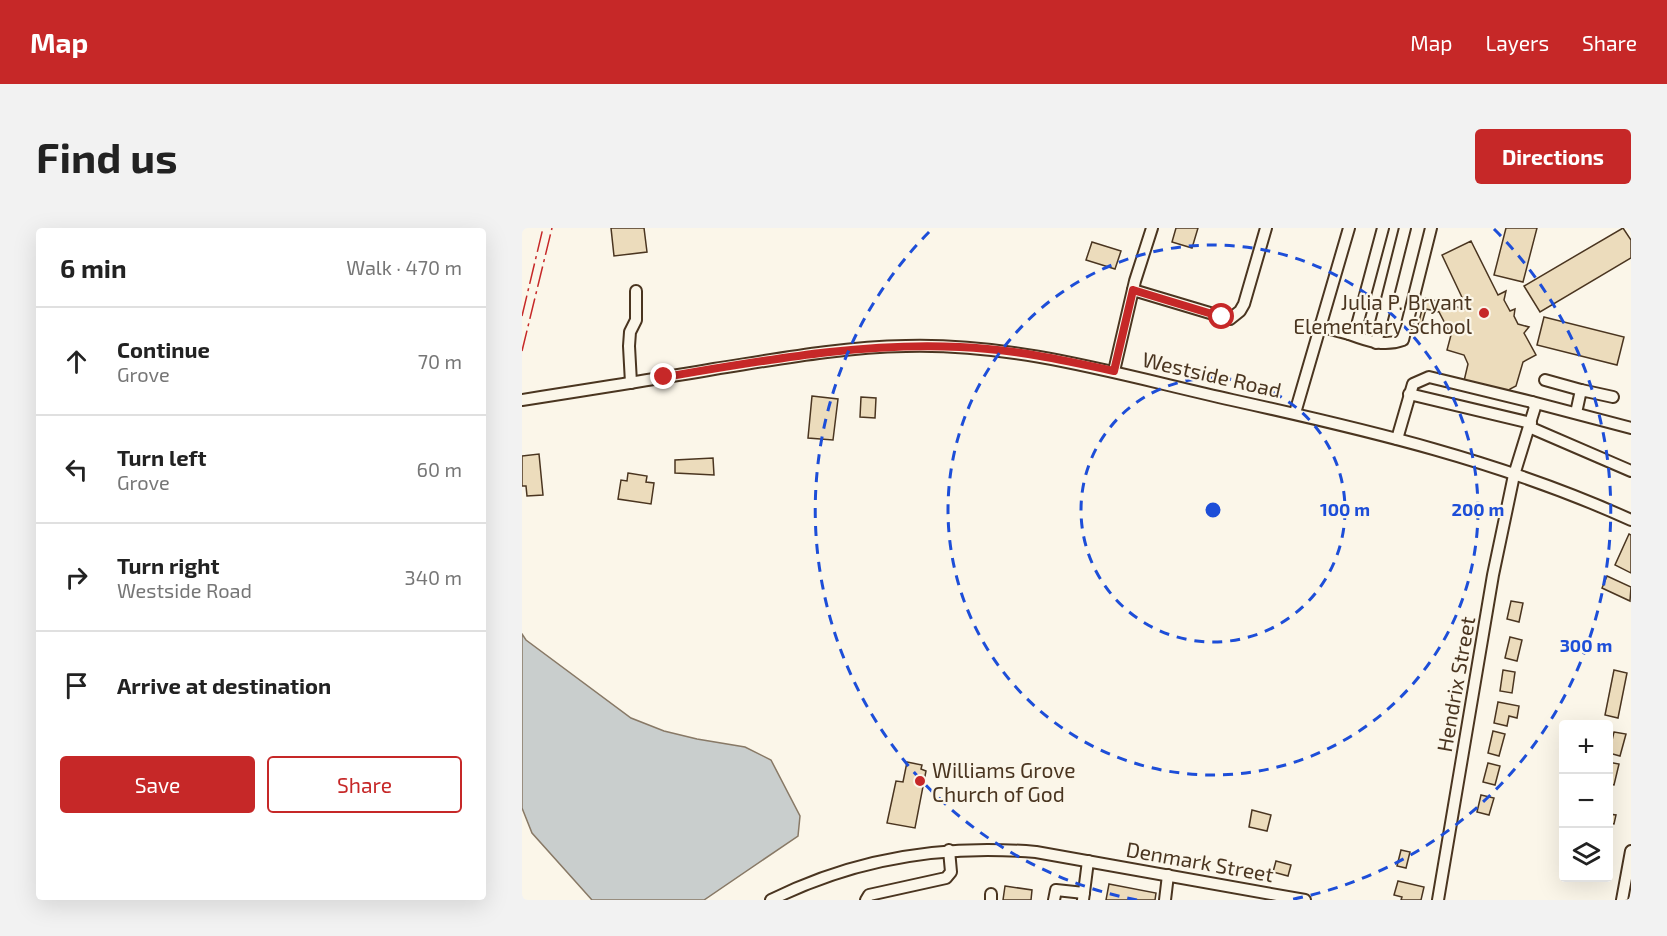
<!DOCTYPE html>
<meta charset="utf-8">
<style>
:root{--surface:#fff;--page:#f2f2f2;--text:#222;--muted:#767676;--line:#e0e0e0;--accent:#c62828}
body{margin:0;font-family:"Exo 2",sans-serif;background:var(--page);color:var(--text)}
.controls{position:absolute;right:18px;bottom:18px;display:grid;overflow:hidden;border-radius:6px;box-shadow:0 6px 24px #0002}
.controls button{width:54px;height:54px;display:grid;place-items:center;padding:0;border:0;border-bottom:2px solid var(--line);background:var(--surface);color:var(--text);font:30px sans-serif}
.stop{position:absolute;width:18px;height:18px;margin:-14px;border:4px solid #c62828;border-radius:50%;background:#fff}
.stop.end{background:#c62828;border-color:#fff;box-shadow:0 2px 6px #0008}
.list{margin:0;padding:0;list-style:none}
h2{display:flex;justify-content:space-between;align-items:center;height:78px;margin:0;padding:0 24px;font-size:26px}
h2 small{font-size:20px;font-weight:400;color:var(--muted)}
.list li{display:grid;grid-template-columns:39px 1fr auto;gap:18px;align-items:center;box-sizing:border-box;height:108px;padding:0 24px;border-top:2px solid var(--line)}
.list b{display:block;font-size:22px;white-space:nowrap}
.list p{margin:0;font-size:20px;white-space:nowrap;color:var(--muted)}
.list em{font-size:20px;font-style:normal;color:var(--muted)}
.actions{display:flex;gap:12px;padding:18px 24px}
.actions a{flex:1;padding:14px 0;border:2px solid var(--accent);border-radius:6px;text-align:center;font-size:21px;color:var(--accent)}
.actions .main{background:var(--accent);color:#fff}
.icon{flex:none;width:33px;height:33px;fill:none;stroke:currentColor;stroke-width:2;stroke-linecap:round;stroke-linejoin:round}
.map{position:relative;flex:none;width:1109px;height:672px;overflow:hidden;border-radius:6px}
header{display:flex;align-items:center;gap:36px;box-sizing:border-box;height:84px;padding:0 30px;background:var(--accent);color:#fff}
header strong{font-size:28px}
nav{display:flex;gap:33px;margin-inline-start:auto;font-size:21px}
.intro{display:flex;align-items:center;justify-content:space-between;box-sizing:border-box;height:144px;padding:0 36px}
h1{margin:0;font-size:42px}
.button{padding:15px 27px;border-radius:6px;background:var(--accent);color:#fff;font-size:21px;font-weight:700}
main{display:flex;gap:36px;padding:0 36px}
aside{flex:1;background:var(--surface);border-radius:6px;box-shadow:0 6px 24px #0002}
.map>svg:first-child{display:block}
</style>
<header>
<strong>Map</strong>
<nav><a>Map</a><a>Layers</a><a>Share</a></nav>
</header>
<div class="intro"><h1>Find us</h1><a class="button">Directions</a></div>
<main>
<aside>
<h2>6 min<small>Walk · 470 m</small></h2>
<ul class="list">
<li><svg class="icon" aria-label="ahead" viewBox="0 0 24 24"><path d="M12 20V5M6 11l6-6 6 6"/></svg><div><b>Continue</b><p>Grove</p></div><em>70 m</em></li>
<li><svg class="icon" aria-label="left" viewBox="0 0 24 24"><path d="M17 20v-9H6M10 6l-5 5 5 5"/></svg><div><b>Turn left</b><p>Grove</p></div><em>60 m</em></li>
<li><svg class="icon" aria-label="right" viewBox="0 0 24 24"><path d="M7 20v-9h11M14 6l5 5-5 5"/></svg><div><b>Turn right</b><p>Westside Road</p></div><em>340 m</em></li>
<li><svg class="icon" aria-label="arrive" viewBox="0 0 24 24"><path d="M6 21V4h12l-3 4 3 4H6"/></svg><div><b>Arrive at destination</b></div></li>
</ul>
<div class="actions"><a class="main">Save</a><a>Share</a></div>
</aside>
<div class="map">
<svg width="1109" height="672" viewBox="0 0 1109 672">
<rect width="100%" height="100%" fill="#fbf6e9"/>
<polygon fill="#c9cecd" stroke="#887966" stroke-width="1.5" points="0,406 4,412 109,490 142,503 175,511 223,519 249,532 278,588 276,608 182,672 70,672 10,605 0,580"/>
<g fill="#ecdcbc" stroke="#4a3520" stroke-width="1.5">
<polygon points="89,0 122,0 125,24 92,28"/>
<polygon points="654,0 676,0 670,20 650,14"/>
<polygon points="984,0 1015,0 1001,54 972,47"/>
<polygon points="1101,0 1109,12 1109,30 1018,84 1002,58"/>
<polygon points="949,13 976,67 984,63 982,72 988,83 993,81 992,88 996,96 1007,99 1002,105 1014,127 1001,134 994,158 988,161 987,166 942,153 946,136 942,127 925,122 929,107 917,84 904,81 898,102 895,101 903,70 946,82 920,27"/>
<polygon points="570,14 599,23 593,41 564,32"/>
<polygon points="1022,89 1102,109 1095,137 1015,117"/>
<polygon points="290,168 316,171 311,212 286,210"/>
<polygon points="339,169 354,170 353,190 338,189"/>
<polygon points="17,226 21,267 5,268 4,258 0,258 0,228"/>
<polygon points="191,230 192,247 153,245 153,232"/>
<polygon points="106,245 125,248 124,254 132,255 129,276 96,271 99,252 105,253"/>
<polygon points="1107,306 1109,307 1109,345 1093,337"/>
<polygon points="1085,348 1109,359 1108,373 1080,360"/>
<polygon points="989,373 1001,375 997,394 985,391"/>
<polygon points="988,409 1000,412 995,433 983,430"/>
<polygon points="981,442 993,444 990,465 978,463"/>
<polygon points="1092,442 1105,445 1096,490 1083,487"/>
<polygon points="976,474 997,478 995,490 987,488 985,498 972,495"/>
<polygon points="971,503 983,506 977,528 966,525"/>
<polygon points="1092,504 1104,506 1098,528 1087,525"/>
<polygon points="385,534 400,537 399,541 404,543 393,600 365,595 374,553 381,554"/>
<polygon points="1086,534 1097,536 1092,557 1086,556"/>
<polygon points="966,535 978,538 973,557 961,554"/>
<polygon points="959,567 972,570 967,587 955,584"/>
<polygon points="1086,567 1090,568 1087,586 1094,587 1092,596 1086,595"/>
<polygon points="730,582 749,587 745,603 727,599"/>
<polygon points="879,622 888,624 884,640 875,638"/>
<polygon points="754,633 769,637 766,648 751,644"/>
<polygon points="876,653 902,659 899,672 879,672 880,669 872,667"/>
<polygon points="587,656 634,665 633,672 584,672"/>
<polygon points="483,658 510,662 509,672 481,672"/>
</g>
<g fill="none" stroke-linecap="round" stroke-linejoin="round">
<defs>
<g id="minor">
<polyline points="611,62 708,91 718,83 722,76 744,0"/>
<polyline points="797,98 827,106 834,101 861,0"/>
<path d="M 827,106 C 846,113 862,119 881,112 L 909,0"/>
<polyline points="854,115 883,0"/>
<polyline points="592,143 613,53 630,0"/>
<polyline points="1023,152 1059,162"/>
<polyline points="109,155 107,118 108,104 114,92 114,63"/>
<polyline points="887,166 1009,195"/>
<path d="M 0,172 C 64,162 128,152 192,141 C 256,131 320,119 384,118 C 497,115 602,148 710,172 C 846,202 982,234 1109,292"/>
<polyline points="1010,174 1109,200"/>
<polyline points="773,185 827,0"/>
<polyline points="1054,185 1059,162 1091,169"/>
<polyline points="1007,199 1109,243"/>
<polyline points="875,211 891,156 907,149 1010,174 1013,179 992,247 971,347 916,672"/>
<path d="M 249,672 C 333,630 421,616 514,624 L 783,672"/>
<polyline points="344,672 347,667 424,650 429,644 427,622"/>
<polyline points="469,672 469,666"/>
<polyline points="532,672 534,662 562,665"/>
<polyline points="561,672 566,633"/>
<polyline points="643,672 646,647"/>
<polyline points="1100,672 1109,623"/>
</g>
</defs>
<use href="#minor" stroke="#4a3520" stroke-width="14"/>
<use href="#minor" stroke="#fbf6e9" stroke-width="10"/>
<g stroke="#c62828" stroke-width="1.5" stroke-dasharray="21 4.5 3 4.5" stroke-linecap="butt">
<polyline points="0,88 21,0"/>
<polyline points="0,123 30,0"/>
</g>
</g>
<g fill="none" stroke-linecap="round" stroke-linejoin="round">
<path stroke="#c62828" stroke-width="8" d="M 142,149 C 240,133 338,114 438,119 C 490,121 541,132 592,143 L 611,62 L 700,89"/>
</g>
<g fill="none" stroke="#1d4ed8" stroke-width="3" stroke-dasharray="10 8">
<circle cx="691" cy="282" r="132"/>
<circle cx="691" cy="282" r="265"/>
<path d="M615 672A397 397 0 0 1 410 1M972 1A397 397 0 0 1 767 672"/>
</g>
<g fill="#c62828" stroke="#fbf6e9" stroke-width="2">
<circle cx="962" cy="85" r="6"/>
<circle cx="398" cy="553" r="6"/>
</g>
<g text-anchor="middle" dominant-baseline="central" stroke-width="4.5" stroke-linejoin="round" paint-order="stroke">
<g font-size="21" fill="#4a3520" stroke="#fbf6e9" text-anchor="end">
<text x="950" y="73">Julia P. Bryant<tspan x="950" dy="24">Elementary School</tspan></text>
<text x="410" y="541" text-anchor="start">Williams Grove<tspan x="410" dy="24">Church of God</tspan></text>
</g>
<g font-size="21" fill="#4a3520" stroke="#fbf6e9">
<text transform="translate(690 146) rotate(13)">Westside Road</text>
<text transform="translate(933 456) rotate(-80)">Hendrix Street</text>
<text transform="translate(678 633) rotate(10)">Denmark Street</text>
</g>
</g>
<circle cx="691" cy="282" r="9" fill="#1d4ed8" stroke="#fbf6e9" stroke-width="3"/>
<g font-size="18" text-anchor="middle" font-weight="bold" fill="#1d4ed8" stroke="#fbf6e9" stroke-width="4.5" stroke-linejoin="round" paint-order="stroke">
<text x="823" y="288">100 m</text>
<text x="956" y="288">200 m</text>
<text x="1064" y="424">300 m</text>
</g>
</svg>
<div class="controls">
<button>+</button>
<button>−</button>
<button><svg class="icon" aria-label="layers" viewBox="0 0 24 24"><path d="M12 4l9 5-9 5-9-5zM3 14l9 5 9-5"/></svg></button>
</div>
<div class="stop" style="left:700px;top:89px"></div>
<div class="stop end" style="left:142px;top:149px"></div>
</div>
</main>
